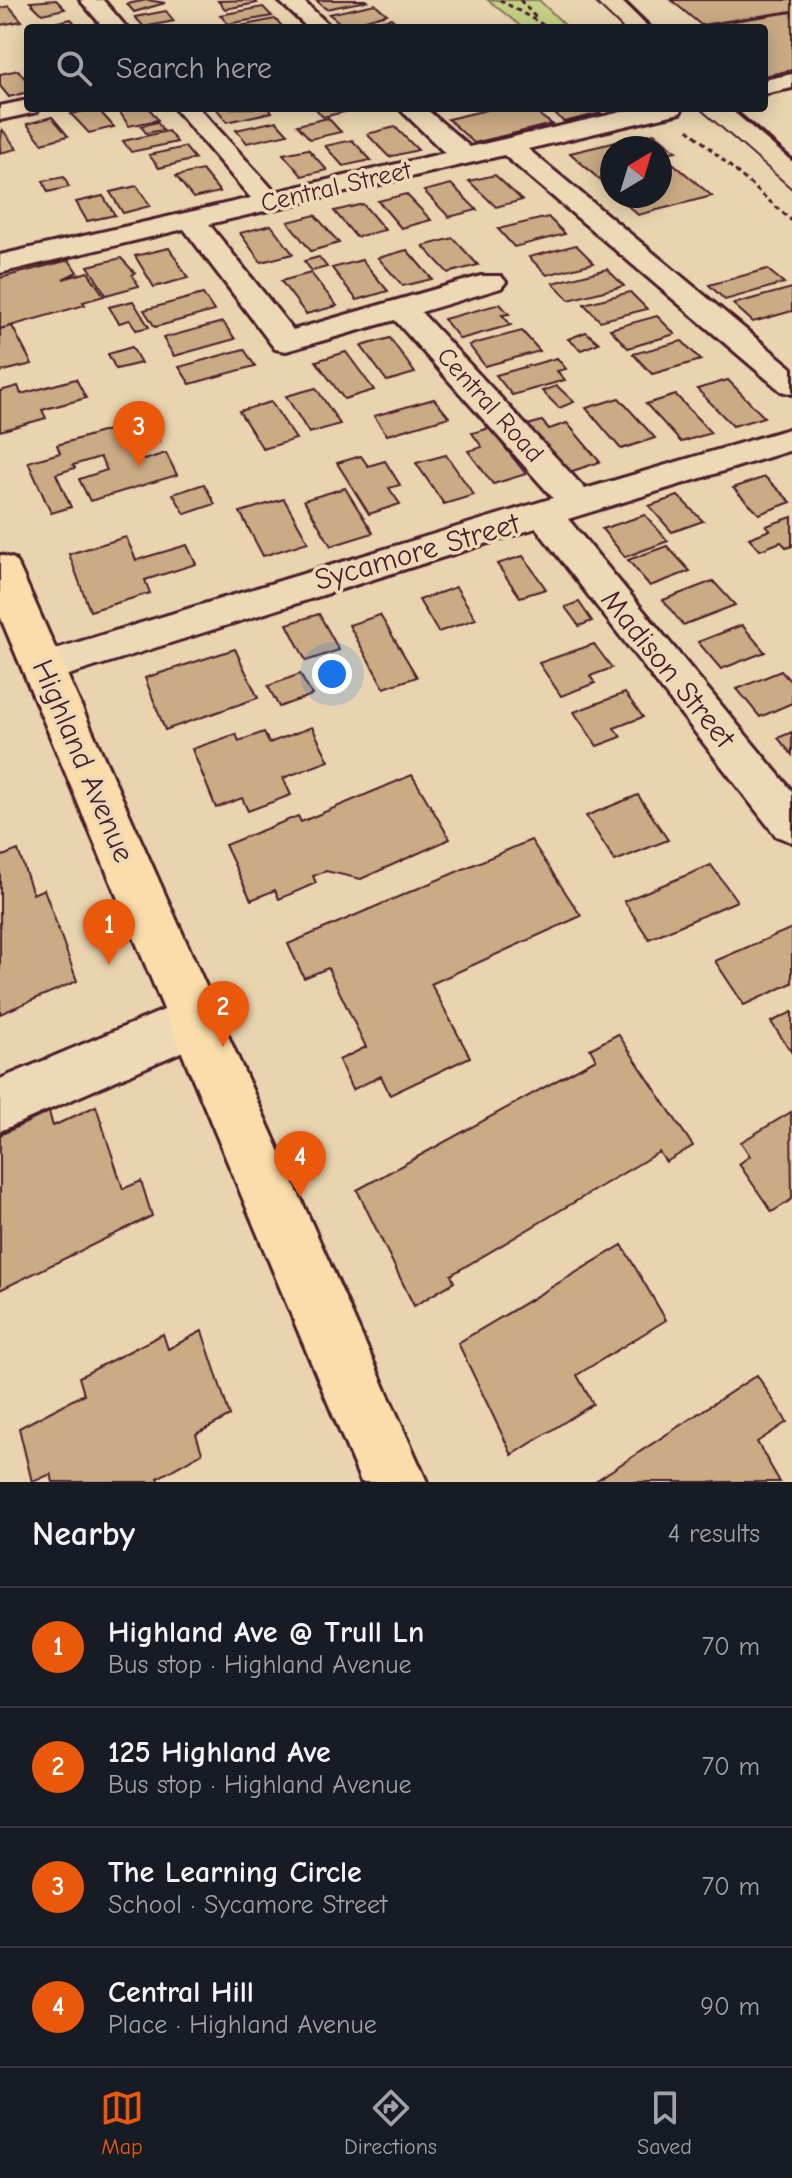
<!DOCTYPE html>
<meta charset="utf-8">
<style>
:root{--surface:#171b24;--page:#20242c;--text:#f1f3f6;--muted:#9ea1a6;--line:#363941;--accent:#ea580c}
body{margin:0;font-family:"Comic Neue",sans-serif;background:var(--page);color:var(--text)}
.compass{position:absolute;left:600px;top:136px;width:72px;height:72px;border-radius:50%;background:var(--surface);box-shadow:0 4px 20px #0003;rotate:38deg}
.you{position:absolute;left:332px;top:674px;width:28px;height:28px;margin:-20px;border:6px solid #fff;border-radius:50%;background:#1a73e8;box-shadow:0 0 0 12px #1a73e833}
.badge{display:grid;place-items:center;width:52px;height:52px;border-radius:50%;background:var(--accent);color:#fff;font-size:26px;font-weight:700}
.pin{position:absolute;translate:-50% -66px;filter:drop-shadow(0 2px 4px #0008)}
.pin::after{content:'';position:absolute;top:42px;width:28px;height:24px;background:inherit;clip-path:polygon(0 0,100% 0,50% 100%)}
.list{margin:0;padding:0;list-style:none}
h2{display:flex;justify-content:space-between;align-items:center;height:104px;margin:0;padding:0 32px;font-size:34px}
h2 small{font-size:26px;font-weight:400;color:var(--muted)}
.list li{display:grid;grid-template-columns:52px 1fr auto;gap:24px;align-items:center;box-sizing:border-box;height:120px;padding:0 32px;border-top:2px solid var(--line)}
.list b{display:block;font-size:30px;white-space:nowrap}
.list p{margin:0;font-size:26px;white-space:nowrap;color:var(--muted)}
.list em{font-size:26px;font-style:normal;color:var(--muted)}
.icon{flex:none;width:44px;height:44px;fill:none;stroke:currentColor;stroke-width:2;stroke-linecap:round;stroke-linejoin:round}
.map{position:relative;flex:none;width:792px;height:1482px;overflow:hidden}
.search{position:absolute;background:var(--surface);box-shadow:0 4px 20px #0003;left:24px;right:24px;top:24px;height:88px;display:flex;align-items:center;gap:20px;box-sizing:border-box;padding:0 28px;border-radius:8px;color:var(--muted);font-size:30px}
.sheet{height:584px;background:var(--surface)}
nav{display:flex;justify-content:space-around;align-items:center;box-sizing:border-box;height:112px;border-top:2px solid var(--line);background:var(--surface);font-size:22px;color:var(--muted)}
nav a{display:grid;justify-items:center;gap:4px}
nav .on{color:var(--accent)}
.map>svg:first-child{display:block}
</style>
<div class="map">
<svg width="792" height="1482" viewBox="0 0 792 1482">
<rect width="100%" height="100%" fill="#ead4af"/>
<filter id="ink" filterUnits="userSpaceOnUse"><feTurbulence type="fractalNoise" baseFrequency=".0125" numOctaves="2"/><feDisplacementMap in="SourceGraphic" scale="16" xChannelSelector="R" yChannelSelector="G"/><feConvolveMatrix kernelMatrix="1 2 1 2 8 2 1 2 1" color-interpolation-filters="sRGB"/></filter>
<g filter="url(#ink)">
<polygon fill="#c5d084" stroke="#887858" stroke-width="2" points="488,0 539,0 568,28 523,28"/>
<g fill="#caab84" stroke="#4a1f2b" stroke-width="2">
<polygon points="56,0 65,9 42,14 30,2"/>
<polygon points="147,0 165,3 134,12 127,4"/>
<polygon points="254,0 257,3 225,9 218,1"/>
<polygon points="316,0 366,0 367,1 326,9"/>
<polygon points="671,0 792,0 792,11 701,25"/>
<polygon points="375,4 387,14 344,26 329,14"/>
<polygon points="9,6 22,21 0,25 0,8"/>
<polygon points="263,7 272,16 228,24 220,15"/>
<polygon points="166,11 174,21 144,27 135,17"/>
<polygon points="792,12 792,70 764,76 764,28 700,26"/>
<polygon points="391,18 402,28 349,27"/>
<polygon points="71,19 79,28 35,27"/>
<polygon points="275,19 284,28 235,27"/>
<polygon points="18,70 28,82 28,92 9,97 0,86 0,74"/>
<polygon points="97,108 114,127 89,133 71,114"/>
<polygon points="117,108 149,108 158,120 129,126"/>
<polygon points="216,108 269,108 272,112 227,122"/>
<polygon points="315,108 361,108 323,117"/>
<polygon points="495,108 529,108 552,124 474,143 448,119"/>
<polygon points="548,108 594,108 601,113 564,122"/>
<polygon points="52,117 68,136 42,143 27,124"/>
<polygon points="328,118 341,132 310,139 297,125"/>
<polygon points="276,121 288,134 247,143 236,130"/>
<polygon points="157,122 163,130 146,133 141,126"/>
<polygon points="395,127 418,150 389,157 367,134"/>
<polygon points="2,129 17,149 0,153"/>
<polygon points="168,131 177,142 131,152 123,141"/>
<polygon points="654,133 676,151 662,154 712,196 638,215 617,196 660,196 660,148 612,148 612,191 570,153"/>
<polygon points="352,140 371,160 343,166 325,146"/>
<polygon points="185,147 195,159 159,168 149,155"/>
<polygon points="308,149 327,170 302,176 283,154"/>
<polygon points="202,170 220,192 193,198 176,176"/>
<polygon points="495,175 522,200 496,207 469,181"/>
<polygon points="64,177 69,187 48,192 43,181"/>
<polygon points="451,184 477,210 449,217 424,191"/>
<polygon points="137,186 150,206 123,213 110,192"/>
<polygon points="406,194 431,220 401,228 378,201"/>
<polygon points="103,196 115,215 87,221 76,202"/>
<polygon points="363,204 385,230 356,237 334,211"/>
<polygon points="315,215 339,243 311,251 288,222"/>
<polygon points="548,217 565,234 514,247 498,229"/>
<polygon points="271,225 293,254 261,262 240,233"/>
<polygon points="453,238 478,265 448,273 423,246"/>
<polygon points="576,245 594,263 547,275 529,257"/>
<polygon points="169,248 188,278 154,287 135,256"/>
<polygon points="407,250 432,279 403,286 378,258"/>
<polygon points="319,257 327,267 312,271 304,261"/>
<polygon points="121,258 135,273 132,275 139,286 106,295 88,266"/>
<polygon points="69,260 77,272 63,279 88,272 104,296 83,302 85,305 0,329 0,278"/>
<polygon points="362,260 388,291 357,300 332,268"/>
<polygon points="607,269 624,286 569,300 553,283"/>
<polygon points="767,269 784,283 725,300 709,285"/>
<polygon points="311,273 337,306 306,314 281,281"/>
<polygon points="792,288 792,311 753,322 733,304"/>
<polygon points="630,292 647,309 600,321 584,304"/>
<polygon points="203,294 214,311 155,327 144,310"/>
<polygon points="133,301 149,327 136,330 130,320 119,323 109,307"/>
<polygon points="500,304 509,314 502,315 511,325 460,339 444,319"/>
<polygon points="657,316 675,334 628,348 610,329"/>
<polygon points="223,322 235,339 174,356 163,338"/>
<polygon points="12,326 32,364 0,372 0,329"/>
<polygon points="522,331 540,351 485,366 469,345"/>
<polygon points="586,332 599,343 581,350 568,339"/>
<polygon points="390,338 415,373 387,381 361,346"/>
<polygon points="682,341 701,360 652,374 633,354"/>
<polygon points="132,347 141,363 116,369 108,354"/>
<polygon points="244,349 255,366 190,384 179,367"/>
<polygon points="346,352 374,390 344,399 316,361"/>
<polygon points="557,358 566,369 557,371 565,380 512,395 496,375"/>
<polygon points="76,379 86,398 42,410 46,418 0,431 0,391 18,386 21,394"/>
<polygon points="728,380 764,417 733,426 697,389"/>
<polygon points="557,386 574,402 559,408 542,391"/>
<polygon points="316,388 340,424 309,433 286,396"/>
<polygon points="676,395 711,433 681,442 646,404"/>
<polygon points="619,398 655,438 621,449 586,408"/>
<polygon points="434,399 449,417 387,435 374,416"/>
<polygon points="271,402 296,439 263,449 239,411"/>
<polygon points="147,419 159,441 137,448 144,460 166,453 177,475 90,501 79,479 107,470 100,457 73,465 75,468 56,474 71,507 51,513 28,462 60,453 57,445"/>
<polygon points="542,421 549,429 567,423 600,462 563,474 524,426"/>
<polygon points="490,428 502,444 526,474 493,484 468,451 482,447 472,433"/>
<polygon points="446,455 474,495 444,504 416,463"/>
<polygon points="361,456 368,466 385,461 400,485 389,488 400,504 369,514 337,463"/>
<polygon points="765,477 791,502 759,514 733,488"/>
<polygon points="204,484 215,504 185,514 173,494"/>
<polygon points="345,488 373,533 331,546 304,500"/>
<polygon points="678,496 703,521 672,532 649,506"/>
<polygon points="284,499 308,542 263,556 240,512"/>
<polygon points="645,515 668,541 625,557 602,529"/>
<polygon points="792,517 792,546 787,548 781,542 760,550 749,538 770,530 766,526"/>
<polygon points="126,537 136,560 187,545 196,564 145,580 150,593 90,611 69,554"/>
<polygon points="667,546 690,571 650,586 628,560"/>
<polygon points="523,556 546,589 520,597 497,564"/>
<polygon points="713,581 735,605 683,625 663,600"/>
<polygon points="456,587 476,619 438,632 419,600"/>
<polygon points="579,602 592,621 579,626 565,607"/>
<polygon points="319,614 339,650 306,661 287,624"/>
<polygon points="380,615 417,677 384,688 349,625"/>
<polygon points="742,625 765,652 721,669 698,642"/>
<polygon points="594,644 612,668 590,676 595,683 561,696 539,663"/>
<polygon points="235,649 258,698 165,730 145,678"/>
<polygon points="781,671 792,683 792,703 760,717 737,689"/>
<polygon points="300,674 312,695 279,707 268,686"/>
<polygon points="625,693 643,717 614,728 621,737 597,746 574,712"/>
<polygon points="312,727 329,761 283,778 291,795 248,811 242,798 216,808 192,749 236,734 239,741 264,732 269,743"/>
<polygon points="792,732 792,755 778,738"/>
<polygon points="412,775 450,839 361,879 326,871 313,876 316,883 279,899 275,890 251,900 225,845 298,816 301,822"/>
<polygon points="638,795 668,840 615,861 586,816"/>
<polygon points="531,840 581,916 431,984 470,1057 390,1095 381,1076 352,1090 339,1060 366,1047 328,968 304,978 288,944"/>
<polygon points="18,850 33,894 44,889 77,981 0,1014 0,857"/>
<polygon points="711,865 737,901 649,939 624,901"/>
<polygon points="792,928 792,983 744,1005 715,961"/>
<polygon points="792,1012 792,1053 771,1022"/>
<polygon points="618,1034 693,1146 666,1162 659,1152 451,1275 454,1282 414,1306 357,1190 596,1059 590,1049"/>
<polygon points="96,1106 123,1189 141,1181 152,1216 0,1290 0,1135 49,1112 53,1126"/>
<polygon points="791,1112 792,1199 772,1212 739,1164 750,1156 741,1142"/>
<polygon points="622,1245 666,1320 577,1375 593,1404 512,1455 458,1343"/>
<polygon points="202,1331 230,1416 196,1434 202,1453 158,1478 160,1482 53,1482 51,1474 32,1482 19,1428 84,1394 79,1377 163,1334 168,1349"/>
<polygon points="757,1375 787,1422 757,1442 780,1482 594,1482"/>
</g>
<g fill="none" stroke-linecap="round" stroke-linejoin="round">
<defs>
<g id="minor">
<polygon points="80,0 103,0 127,28 104,28"/>
<polygon points="278,0 302,0 332,28 308,28"/>
<polygon points="792,74 792,88 764,94 764,80"/>
<polygon points="28,100 28,108 40,108 37,112 0,120 0,106"/>
<polygon points="174,108 199,108 275,192 445,153 399,108 425,108 470,147 639,108 683,108 680,113 528,149 792,368 792,394 781,391 504,155 209,224 293,330 481,276 501,276 506,282 501,288 421,312 585,489 792,428 792,450 568,519 792,791 792,842 776,836 536,528 43,683 29,679 23,668 29,657 553,498 395,320 286,351 275,349 184,229 0,273 0,255 251,198"/>
<polygon points="195,997 213,1004 220,1021 213,1038 0,1131 0,1079"/>
</g>
<polygon id="major" points="0,555 14,559 20,569 427,1482 361,1482 0,616"/>
</defs>
<use href="#minor" stroke="#4a1f2b" stroke-width="6"/>
<use href="#major" stroke="#4a1f2b" stroke-width="6"/>
<g stroke="#4a1f2b" stroke-width="3" stroke-dasharray="5 4" stroke-linecap="butt">
<polyline points="500,0 545,26"/>
<polyline points="520,0 538,20"/>
<polyline points="688,129 792,221"/>
</g>
<use href="#minor" fill="#eed9b7" fill-rule="evenodd"/>
<use href="#major" fill="#faddab" fill-rule="evenodd"/>
<g stroke="#4a1f2b" stroke-width="2">
<polyline points="593,0 622,28"/>
<polyline points="699,108 792,189"/>
</g>
<g stroke="#4a1f2b" stroke-width="4">
<polyline points="623,0 652,28"/>
<polyline points="732,108 792,159"/>
</g>
</g>
</g>
<g text-anchor="middle" dominant-baseline="central" stroke-width="7" stroke-linejoin="round" paint-order="stroke">
<g font-size="26" fill="#4a1f2b" stroke="#eed9b7">
<text transform="translate(336 187) rotate(-13)">Central Street</text>
<text transform="translate(490 405) rotate(48)">Central Road</text>
</g>
<g font-size="30" fill="#4a1f2b" stroke="#eed9b7">
<text transform="translate(417 552) rotate(-16)">Sycamore Street</text>
<text transform="translate(668 669) rotate(51)">Madison Street</text>
<text transform="translate(83 761) rotate(67)">Highland Avenue</text>
</g>
</g>
</svg>
<svg class="compass" viewBox="-18 -18 36 36"><path d="M0-13l5 13h-10z" fill="#e53935"/><path d="M0 13l5-13h-10z" fill="#9ea1a6"/></svg>
<div class="you"></div>
<div class="pin badge" style="left:109px;top:965px">1</div>
<div class="pin badge" style="left:223px;top:1047px">2</div>
<div class="pin badge" style="left:139px;top:467px">3</div>
<div class="pin badge" style="left:300px;top:1197px">4</div>
<div class="search"><svg class="icon" aria-label="search" viewBox="0 0 24 24"><circle cx="10" cy="10" r="6"/><path d="M15 15l6 6"/></svg>Search here</div>
</div>
<section class="sheet">
<h2>Nearby<small>4 results</small></h2>
<ul class="list">
<li><span class="badge">1</span><div><b>Highland Ave @ Trull Ln</b><p>Bus stop · Highland Avenue</p></div><em>70 m</em></li>
<li><span class="badge">2</span><div><b>125 Highland Ave</b><p>Bus stop · Highland Avenue</p></div><em>70 m</em></li>
<li><span class="badge">3</span><div><b>The Learning Circle</b><p>School · Sycamore Street</p></div><em>70 m</em></li>
<li><span class="badge">4</span><div><b>Central Hill</b><p>Place · Highland Avenue</p></div><em>90 m</em></li>
</ul>
</section>
<nav>
<a class="on"><svg class="icon" aria-label="map" viewBox="0 0 24 24"><path d="M3 6l6-2 6 2 6-2v14l-6 2-6-2-6 2zM9 4v14M15 6v14"/></svg>Map</a>
<a><svg class="icon" aria-label="directions" viewBox="0 0 24 24"><path d="M12 3l9 9-9 9-9-9zM9 14v-3h6M13 9l2 2-2 2"/></svg>Directions</a>
<a><svg class="icon" aria-label="saved" viewBox="0 0 24 24"><path d="M7 4h10v16l-5-4-5 4z"/></svg>Saved</a>
</nav>
